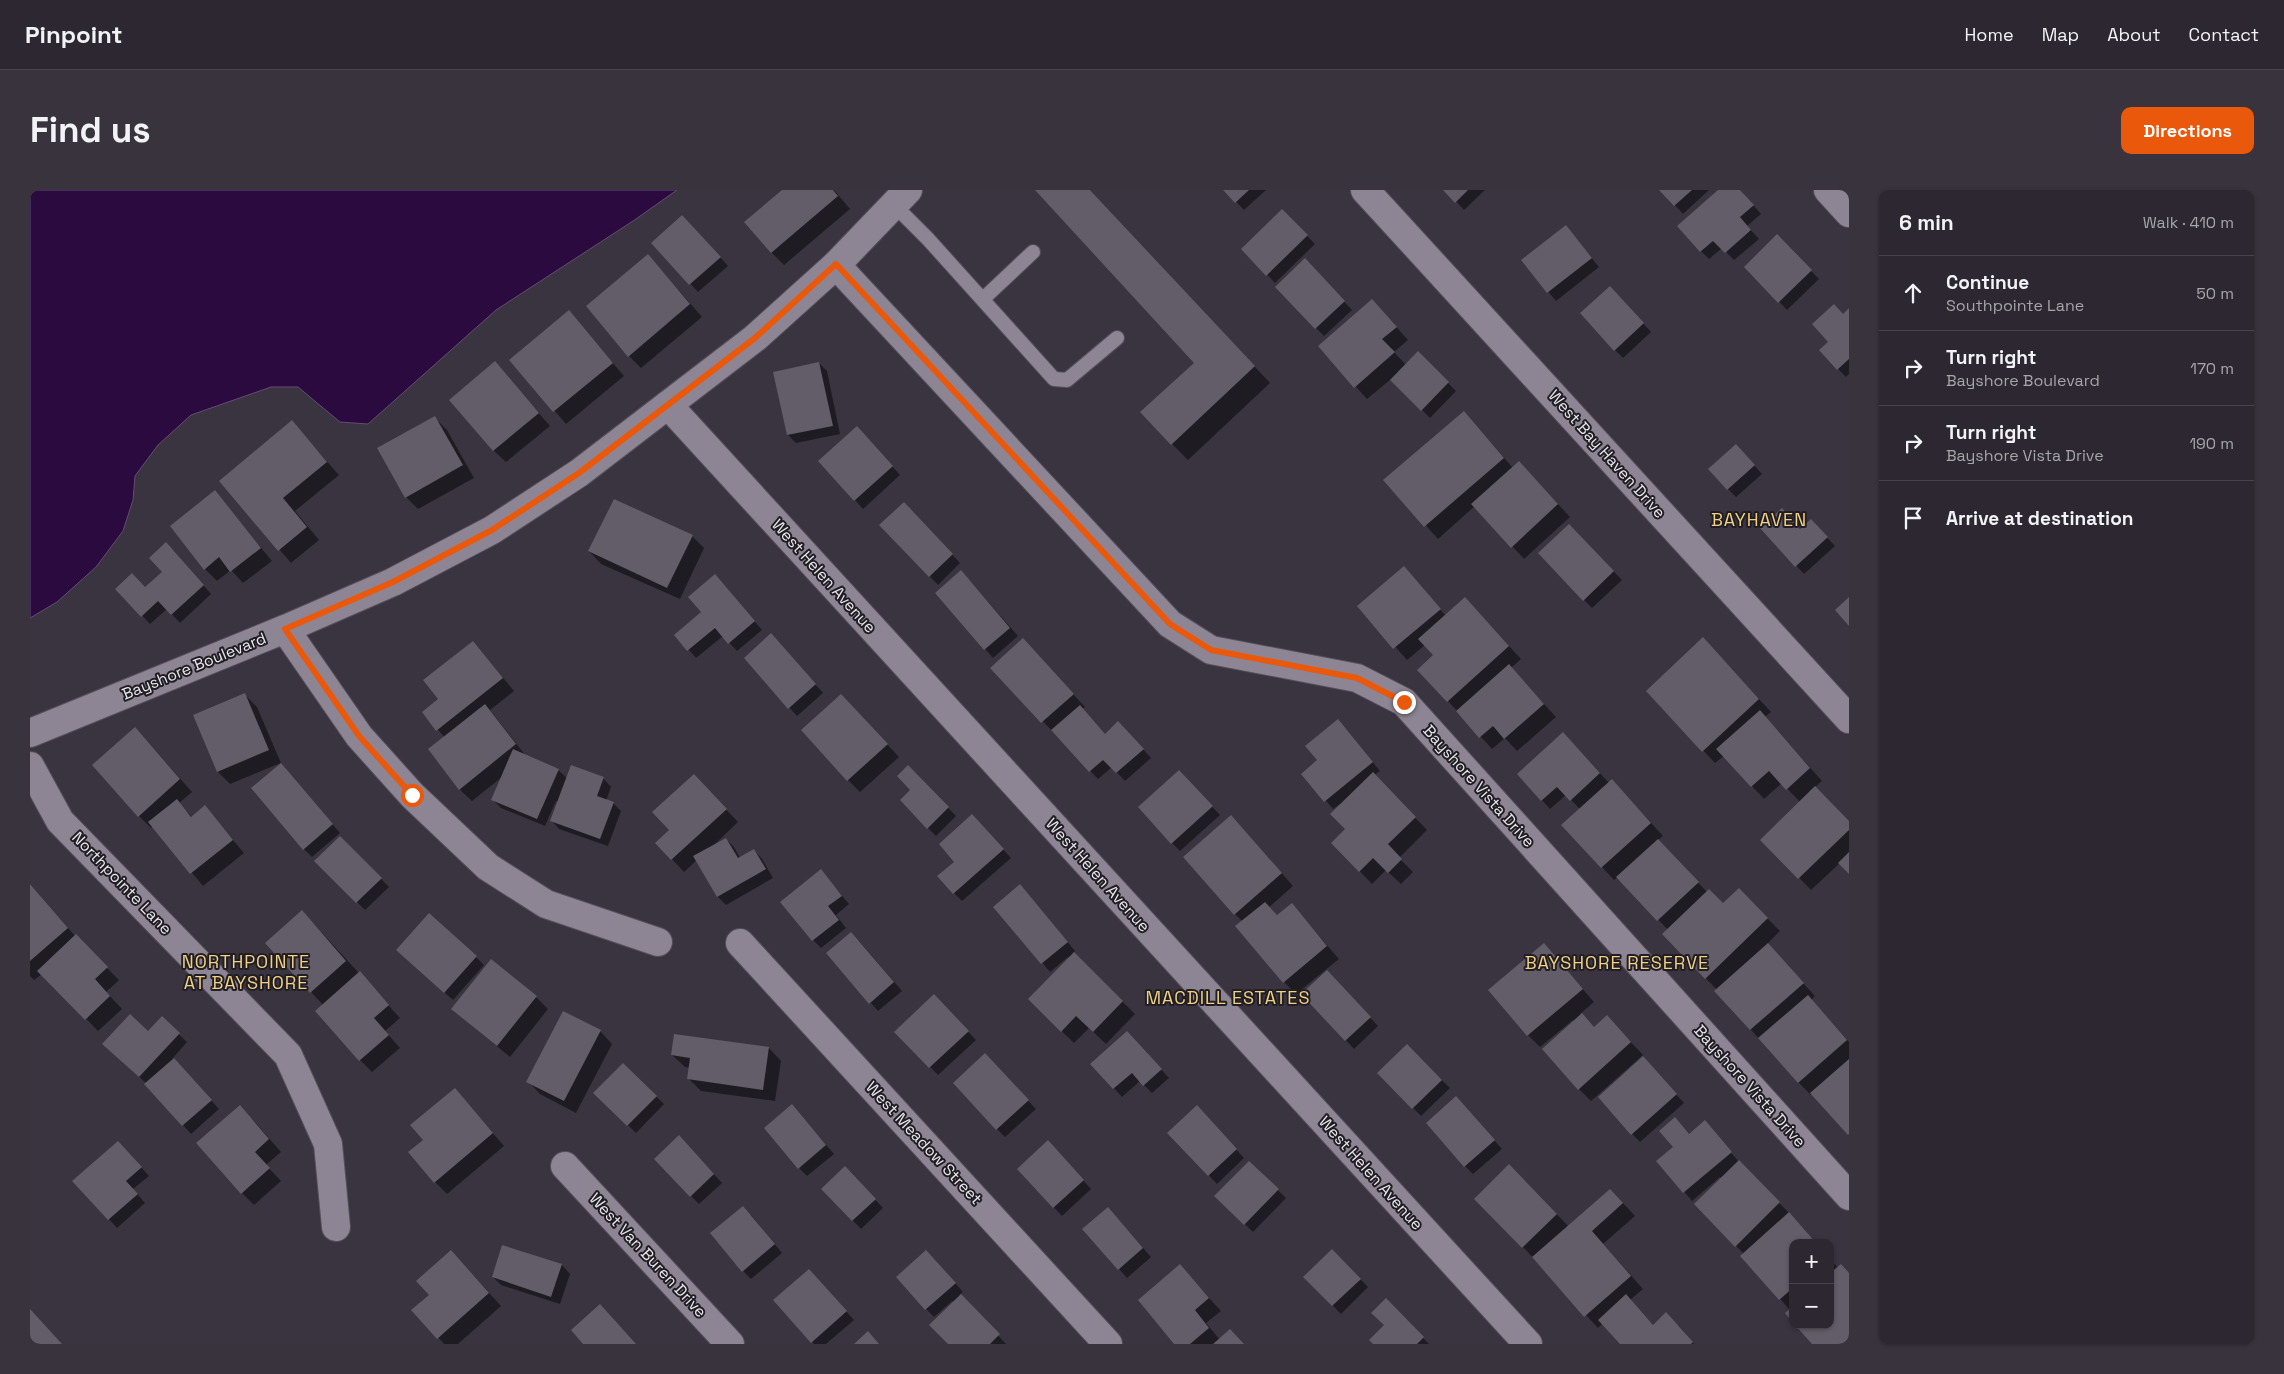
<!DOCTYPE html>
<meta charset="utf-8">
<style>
:root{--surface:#2c2730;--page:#38333c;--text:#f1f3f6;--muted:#a6a5ab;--line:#48444c;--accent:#ea580c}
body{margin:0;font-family:"Space Grotesk",sans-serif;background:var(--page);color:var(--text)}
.controls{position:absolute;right:15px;bottom:15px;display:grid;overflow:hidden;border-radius:10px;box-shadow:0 1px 4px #0004}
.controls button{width:45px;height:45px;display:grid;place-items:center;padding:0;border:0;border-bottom:1px solid var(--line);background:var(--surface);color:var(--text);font:25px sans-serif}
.stop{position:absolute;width:15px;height:15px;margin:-11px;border:4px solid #ea580c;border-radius:50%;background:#fff}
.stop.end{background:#ea580c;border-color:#fff;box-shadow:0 1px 5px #0008}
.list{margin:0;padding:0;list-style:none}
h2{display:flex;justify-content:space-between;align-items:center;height:65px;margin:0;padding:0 20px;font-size:21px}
h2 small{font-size:16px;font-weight:400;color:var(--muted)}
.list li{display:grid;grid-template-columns:32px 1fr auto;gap:15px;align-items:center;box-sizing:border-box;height:75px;padding:0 20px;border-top:1px solid var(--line)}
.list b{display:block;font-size:19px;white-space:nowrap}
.list p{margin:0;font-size:16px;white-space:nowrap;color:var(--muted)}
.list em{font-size:16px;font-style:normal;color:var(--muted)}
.icon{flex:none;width:28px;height:28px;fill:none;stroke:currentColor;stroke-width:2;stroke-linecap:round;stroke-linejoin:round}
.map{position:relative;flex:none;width:1819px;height:1154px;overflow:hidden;border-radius:10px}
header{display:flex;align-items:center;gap:30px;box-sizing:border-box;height:70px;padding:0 25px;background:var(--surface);border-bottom:1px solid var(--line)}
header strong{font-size:24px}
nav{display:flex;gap:28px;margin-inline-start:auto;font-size:18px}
.intro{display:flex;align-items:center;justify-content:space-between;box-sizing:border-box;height:120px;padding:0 30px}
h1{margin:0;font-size:35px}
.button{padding:12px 22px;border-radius:10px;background:var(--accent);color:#fff;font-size:18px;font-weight:700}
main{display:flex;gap:30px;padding:0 30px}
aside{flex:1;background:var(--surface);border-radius:10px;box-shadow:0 1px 4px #0004}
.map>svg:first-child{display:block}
</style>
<header>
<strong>Pinpoint</strong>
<nav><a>Home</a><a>Map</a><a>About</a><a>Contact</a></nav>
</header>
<div class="intro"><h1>Find us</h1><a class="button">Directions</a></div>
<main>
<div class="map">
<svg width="1819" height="1154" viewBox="0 0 1819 1154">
<rect width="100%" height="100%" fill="#3a3440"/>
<polygon fill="#2b0a40" stroke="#644c74" points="0,0 647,0 603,31 466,120 338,234 310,232 268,197 241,197 161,225 128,255 105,286 103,310 93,341 66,377 27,412 0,428"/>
<g fill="#0007">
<polygon points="754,0 804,0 820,19 754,75 741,62"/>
<polygon points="1006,0 1060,0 1240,193 1158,270 1142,254 1166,174"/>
<polygon points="1195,0 1236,0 1214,20"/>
<polygon points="1415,0 1455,0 1434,20"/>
<polygon points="1631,0 1679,0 1653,24"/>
<polygon points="1690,0 1710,0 1731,24 1717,36 1729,49 1704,70 1692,58 1679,69 1671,61"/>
<polygon points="1252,20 1285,54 1245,93 1213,59"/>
<polygon points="660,34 698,76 668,102 623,53"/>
<polygon points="1536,36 1569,77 1526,111 1493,71"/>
<polygon points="1747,46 1789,89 1757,120 1715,77"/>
<polygon points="618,65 672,127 611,178 599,166"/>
<polygon points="1283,78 1322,120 1294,146 1286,138"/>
<polygon points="1588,105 1621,142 1593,168 1585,160"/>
<polygon points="1819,120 1819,184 1816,187 1808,179 1800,152 1813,125"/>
<polygon points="539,122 594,186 536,234 481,170"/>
<polygon points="1354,123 1378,150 1364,162 1376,175 1388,163 1426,201 1400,228 1361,189 1337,209 1290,157"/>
<polygon points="465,173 520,236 476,272 463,260"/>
<polygon points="789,173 797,181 810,244 766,253 758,245"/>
<polygon points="1434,222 1483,278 1501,285 1540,327 1494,369 1445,316 1408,349 1355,290"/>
<polygon points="405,228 417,240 444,288 388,319 376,307"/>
<polygon points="262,232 309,285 265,321 289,350 261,373 191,291"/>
<polygon points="835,246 870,285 833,319 790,271"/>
<polygon points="1714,264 1732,284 1706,307 1698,299"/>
<polygon points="185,302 242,371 213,393 201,380 187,391 175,379"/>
<polygon points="882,321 930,373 908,395 851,335"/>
<polygon points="1539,335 1592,390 1562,418 1554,410"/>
<polygon points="1732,338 1789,339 1805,356 1774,384"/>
<polygon points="662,346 674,358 650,409 571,374 559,361"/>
<polygon points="144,361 181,404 150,433 137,419 120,434 87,399 115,398 133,382"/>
<polygon points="1374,378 1416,426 1447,421 1491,469 1481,478 1526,527 1487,561 1475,548 1462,559 1418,511 1405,466 1395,455 1377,470 1329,416"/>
<polygon points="939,390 988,446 963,468 907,403"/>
<polygon points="693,394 732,440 707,461 693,446 666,468 646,445 673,422"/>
<polygon points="443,452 484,501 460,520 496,566 528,580 537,588 573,588 581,597 576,611 583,613 591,621 578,656 529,639 521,630 528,612 526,611 515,636 471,618 463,610 472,587 442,611 429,599 415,548 393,522 410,509"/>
<polygon points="749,453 793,503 767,526 715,468"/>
<polygon points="1685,461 1741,522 1735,527 1792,591 1785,597 1819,632 1819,683 1810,673 1781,700 1732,650 1770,612 1752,593 1734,609 1694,566 1685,573 1617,501"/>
<polygon points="1005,462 1055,517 1052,519 1075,545 1096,541 1121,568 1095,591 1082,577 1068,589 962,478"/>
<polygon points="214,504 227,517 251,573 200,594 188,582"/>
<polygon points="823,518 869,567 830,602 818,590"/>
<polygon points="1316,539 1350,581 1344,585 1397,640 1369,668 1383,682 1371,694 1356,680 1342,694 1302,653 1317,639 1311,616 1310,614 1303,619 1273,584 1289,571"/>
<polygon points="117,551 162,602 149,613 162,627 175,617 214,663 173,696 123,636 121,638 109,626"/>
<polygon points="1541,551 1579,593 1594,603 1633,646 1628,650 1677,702 1693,715 1709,700 1750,741 1737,754 1785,806 1781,810 1819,852 1819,944 1782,904 1781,905 1769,893 1686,801 1687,800 1634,744 1638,740 1588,687 1584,690 1572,677 1533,635 1550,619 1536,605 1520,619 1488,584"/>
<polygon points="251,574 310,643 282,667 274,659"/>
<polygon points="878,577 926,626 906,646 871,611 882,600"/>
<polygon points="1157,590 1190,625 1150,661 1142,653"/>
<polygon points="676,598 708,632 684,655 696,649 704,657 710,668 724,660 732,669 743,688 696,715 688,707 667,670 654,682 627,653 641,640"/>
<polygon points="950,634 981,668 932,711 924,703 926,672"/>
<polygon points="1213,639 1263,696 1239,717 1248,726 1262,715 1309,769 1266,804 1254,792 1213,732 1205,724"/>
<polygon points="310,647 359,697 335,720 286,671"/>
<polygon points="791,681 819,714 806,725 816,738 791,758 783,750"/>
<polygon points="0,694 45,746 89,790 76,802 92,819 68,841 12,784 4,790 0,786"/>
<polygon points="998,704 1045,761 1043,763 1105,824 1076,854 1059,838 1044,853 999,809 1039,768 1038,767 1020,782 965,717"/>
<polygon points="284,734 370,828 355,841 370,858 342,882 330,870 293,815 281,802"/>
<polygon points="829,751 872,801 848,821 797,764"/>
<polygon points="1514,755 1564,812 1550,824 1565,838 1577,827 1613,865 1561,911 1549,899 1543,830 1510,857 1498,845"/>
<polygon points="446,767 454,775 423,810 376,768"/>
<polygon points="1305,790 1348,836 1324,859 1273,804"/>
<polygon points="904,806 946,850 908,885 866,842"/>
<polygon points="506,807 518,819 480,867 422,819"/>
<polygon points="132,828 157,852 143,868 189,919 161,944 116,893 82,862 118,843"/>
<polygon points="570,841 582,854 546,923 510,904 498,891"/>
<polygon points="1105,851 1139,888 1122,903 1110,891 1092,907 1062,874"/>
<polygon points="1377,856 1420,898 1391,926 1349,883"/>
<polygon points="739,858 751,871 745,911 671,901 658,888 660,878 655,877 642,865"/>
<polygon points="963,873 1006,919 975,947 967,939"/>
<polygon points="593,874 634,914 606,943 565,903"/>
<polygon points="1621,876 1654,913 1610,952 1602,944"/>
<polygon points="424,899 474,956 417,1004 405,992 395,950"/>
<polygon points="762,916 804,964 777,986 769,978"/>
<polygon points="1434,916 1472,959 1443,984 1435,976"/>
<polygon points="1175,925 1214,968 1187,994 1139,943"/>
<polygon points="222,929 251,962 236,975 251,991 224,1015 212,1003"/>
<polygon points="1675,932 1709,972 1762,1026 1763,1131 1760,1120 1712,1066 1714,1064 1665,1014 1692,989 1690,987 1662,1011 1628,971"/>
<polygon points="657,955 692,993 669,1014 661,1006"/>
<polygon points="96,960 119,986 103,999 115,1013 87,1038 44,991"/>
<polygon points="1026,960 1061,999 1032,1026 988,979"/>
<polygon points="1219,972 1256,1008 1223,1042 1186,1006"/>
<polygon points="815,978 853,1018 831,1039 792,999"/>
<polygon points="1492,988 1539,1037 1593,1013 1605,1026 1573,1054 1613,1099 1600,1110 1624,1136 1649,1136 1664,1154 1591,1154 1573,1133 1568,1138 1493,1057"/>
<polygon points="721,1025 752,1063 721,1089 713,1081"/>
<polygon points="1086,1027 1121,1067 1097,1088 1054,1040"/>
<polygon points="1302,1060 1338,1097 1311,1124 1275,1087"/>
<polygon points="421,1061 471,1116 428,1154 414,1154 383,1120 401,1105"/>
<polygon points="904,1069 933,1102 930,1104 976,1154 920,1154 924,1112 922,1111 904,1127 896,1119"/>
<polygon points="1800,1069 1808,1078 1819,1084 1819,1154 1783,1154 1800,1135"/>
<polygon points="532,1075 540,1084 530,1114 471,1095 463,1087"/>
<polygon points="1150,1076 1191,1121 1176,1133 1190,1150 1213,1154 1146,1154"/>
<polygon points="787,1089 824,1130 796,1154 784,1154 745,1110"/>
<polygon points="1356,1110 1399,1154 1344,1154 1355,1135"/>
</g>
<g fill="#635c69">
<polygon points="752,0 803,0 808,6 741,63 714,32"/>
<polygon points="1005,0 1060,0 1225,176 1141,255 1110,222 1164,173"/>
<polygon points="1193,0 1219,0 1205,13"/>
<polygon points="1413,0 1438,0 1425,13"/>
<polygon points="1629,0 1662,0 1644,16"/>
<polygon points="1688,0 1710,0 1724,15 1710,27 1721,40 1695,63 1683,51 1670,62 1647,36"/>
<polygon points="1252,19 1278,45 1236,86 1211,59"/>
<polygon points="652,25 691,67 659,95 621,53"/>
<polygon points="1536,35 1562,68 1517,103 1491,70"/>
<polygon points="1747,44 1782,80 1748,113 1714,77"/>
<polygon points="618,64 660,114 598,167 556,116"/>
<polygon points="1275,68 1315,111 1285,139 1245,97"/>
<polygon points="1580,96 1614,133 1584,161 1550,123"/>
<polygon points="1342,109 1367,137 1352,149 1365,162 1324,198 1288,156"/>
<polygon points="1804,114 1813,124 1819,118 1819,169 1807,180 1789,160 1798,152 1782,134"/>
<polygon points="539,120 583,173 523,222 479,170"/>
<polygon points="1388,161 1419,192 1391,221 1360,190"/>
<polygon points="465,171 509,223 463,261 419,210"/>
<polygon points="789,172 803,236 757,245 743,182"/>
<polygon points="1434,221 1474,268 1394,337 1353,290"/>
<polygon points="405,226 433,275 375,308 347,258"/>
<polygon points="262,230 297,272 253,308 277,337 248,361 189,291"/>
<polygon points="827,236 863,276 824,311 788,271"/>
<polygon points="1706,254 1725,275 1697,300 1678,279"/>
<polygon points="1489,271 1528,314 1481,358 1441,314"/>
<polygon points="185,300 231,358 200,382 189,367 174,380 140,336"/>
<polygon points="584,309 663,345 637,398 558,361"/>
<polygon points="874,312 923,364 899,387 849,335"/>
<polygon points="1752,318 1770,339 1781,329 1798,347 1765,377 1730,338"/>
<polygon points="1539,334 1584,381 1553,411 1508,363"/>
<polygon points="136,352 174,395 141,425 128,411 111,427 85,399 102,383 115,397 132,382 119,368"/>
<polygon points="1374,376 1411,419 1363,459 1327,416"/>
<polygon points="931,380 980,438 954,460 905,403"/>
<polygon points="685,384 725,431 698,454 685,438 657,461 644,445 671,422 658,407"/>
<polygon points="1435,407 1479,456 1417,512 1387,480 1403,465 1388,449"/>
<polygon points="1819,407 1819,436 1805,420"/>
<polygon points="741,443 786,494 758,519 714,468"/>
<polygon points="1673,447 1729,509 1672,562 1616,501"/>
<polygon points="993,448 1044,504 1011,533 960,478"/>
<polygon points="443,451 473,488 406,541 392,522 408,509 393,490"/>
<polygon points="1479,474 1514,514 1474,549 1463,536 1449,548 1426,521"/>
<polygon points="215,503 239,560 187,582 163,525"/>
<polygon points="811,504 858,554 817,591 771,540"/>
<polygon points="455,514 486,554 429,600 398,559"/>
<polygon points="1050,515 1075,544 1088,531 1114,559 1086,583 1073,570 1059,582 1021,540"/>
<polygon points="1730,520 1780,578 1756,600 1739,581 1721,597 1686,559"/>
<polygon points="1308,529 1343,572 1294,612 1271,584 1287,570 1275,556"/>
<polygon points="105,537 150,589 108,627 62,575"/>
<polygon points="1533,542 1570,583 1540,611 1527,597 1511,611 1487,584"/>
<polygon points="483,559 529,579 507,629 461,610"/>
<polygon points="251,573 303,634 273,660 221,598"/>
<polygon points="541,575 574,587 567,606 584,612 570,649 520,631"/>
<polygon points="878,575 919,617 897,639 870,610 880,600 867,586"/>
<polygon points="1149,580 1183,616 1141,654 1108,617"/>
<polygon points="1343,582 1386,627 1358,654 1372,669 1358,683 1343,668 1329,682 1301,653 1315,639 1300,624"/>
<polygon points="664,584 697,619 641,670 625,653 639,640 622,622"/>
<polygon points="1582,589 1621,633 1571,678 1531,635"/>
<polygon points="1785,596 1819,631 1819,640 1768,689 1730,650"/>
<polygon points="147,609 161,627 175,615 203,650 160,684 118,632"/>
<polygon points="942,624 974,659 923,704 907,686 924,672 909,654"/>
<polygon points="1201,625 1252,683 1204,725 1153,667"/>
<polygon points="310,646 352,688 326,713 284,671"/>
<polygon points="696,648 708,668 724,659 736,679 687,707 663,666"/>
<polygon points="1628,649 1669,692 1627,731 1586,687"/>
<polygon points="1819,662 1819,684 1808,673"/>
<polygon points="791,679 812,706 798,716 809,730 782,751 750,712"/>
<polygon points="0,694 38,738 0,771"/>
<polygon points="990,694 1038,752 1011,774 963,717"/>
<polygon points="1709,698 1738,728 1675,789 1632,744 1679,699 1693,713"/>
<polygon points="1235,712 1247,725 1262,713 1297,756 1253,793 1205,736"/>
<polygon points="272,720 316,771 280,803 235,753"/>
<polygon points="399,723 447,766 414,803 366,760"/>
<polygon points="821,742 864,792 839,814 796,763"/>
<polygon points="46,744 78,777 65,789 80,806 55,830 7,781"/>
<polygon points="1514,753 1553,799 1497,846 1458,800"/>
<polygon points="1738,753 1774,793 1720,840 1684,801"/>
<polygon points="1044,762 1093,811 1063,842 1046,826 1031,842 998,809"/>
<polygon points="461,769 507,806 467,856 421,819"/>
<polygon points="1297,780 1341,827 1315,851 1271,804"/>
<polygon points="330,781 359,815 344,828 359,845 329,871 285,821"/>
<polygon points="904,804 939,841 899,878 864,842"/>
<polygon points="1778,805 1817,850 1768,893 1728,848"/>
<polygon points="533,821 571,840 534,911 496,892"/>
<polygon points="1552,823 1564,837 1577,825 1601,852 1548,900 1512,859"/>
<polygon points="100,824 118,841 132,826 150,843 109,887 72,854"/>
<polygon points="1097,841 1132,879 1113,896 1102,883 1083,899 1060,874"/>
<polygon points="644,844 739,857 733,900 657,889 660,868 641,865"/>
<polygon points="1377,854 1412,890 1382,919 1347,883"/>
<polygon points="955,863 999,910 966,940 923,893"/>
<polygon points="1613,866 1647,904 1601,945 1568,907"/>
<polygon points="144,868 182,910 152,936 114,894"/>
<polygon points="1819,869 1819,944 1818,945 1780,903"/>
<polygon points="593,873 627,906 597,936 563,903"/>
<polygon points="425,898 463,943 404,993 378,962 393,950 380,935"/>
<polygon points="1426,906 1465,950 1434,977 1396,933"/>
<polygon points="762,914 796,955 768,979 734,938"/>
<polygon points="210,915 239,949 225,962 240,978 211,1004 166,953"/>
<polygon points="1167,915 1207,959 1178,986 1137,943"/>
<polygon points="1645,927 1659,944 1675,930 1702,962 1653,1003 1626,971 1643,957 1629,941"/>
<polygon points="649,945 684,984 660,1007 624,969"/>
<polygon points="1018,950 1054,990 1023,1018 987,979"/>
<polygon points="88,951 112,977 96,991 108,1004 78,1030 42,991"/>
<polygon points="1709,970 1750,1012 1705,1057 1664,1014"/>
<polygon points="1219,971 1249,999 1214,1035 1184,1006"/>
<polygon points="1479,974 1527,1024 1492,1058 1444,1009"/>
<polygon points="815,976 846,1009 822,1031 791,999"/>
<polygon points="1580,999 1593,1013 1562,1041 1601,1086 1554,1127 1502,1067"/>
<polygon points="713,1016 745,1054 712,1082 680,1043"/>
<polygon points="1078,1017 1113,1058 1088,1080 1052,1039"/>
<polygon points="1759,1022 1786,1053 1763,1053 1763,1098 1749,1110 1710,1066"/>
<polygon points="472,1055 532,1074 521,1107 462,1087"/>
<polygon points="1302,1059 1331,1089 1302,1116 1273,1087"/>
<polygon points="421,1060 459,1103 407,1149 381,1120 399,1105 386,1091"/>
<polygon points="896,1060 926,1093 895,1120 866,1087"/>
<polygon points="1150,1074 1179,1108 1165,1120 1179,1138 1160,1154 1144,1154 1108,1110"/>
<polygon points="1811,1074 1819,1083 1819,1152 1817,1154 1782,1154 1765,1135 1800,1135 1800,1083"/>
<polygon points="779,1079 817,1121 781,1153 743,1110"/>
<polygon points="931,1104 970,1144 960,1154 918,1154 899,1135"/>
<polygon points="1596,1104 1623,1135 1636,1122 1663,1152 1661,1154 1590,1154 1568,1130"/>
<polygon points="1356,1108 1394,1147 1387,1154 1343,1154 1339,1150 1354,1135 1341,1123"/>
<polygon points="570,1114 606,1154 553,1154 541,1140"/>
<polygon points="1763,1116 1763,1133 1755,1123"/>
<polygon points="0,1119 32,1154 0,1154"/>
<polygon points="1200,1139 1214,1154 1183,1154"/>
<polygon points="838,1141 849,1154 824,1154"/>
</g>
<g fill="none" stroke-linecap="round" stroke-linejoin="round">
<defs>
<g id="service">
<polyline points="864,15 898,49 1024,189 1037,190 1087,148"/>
<polyline points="953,109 1003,62"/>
</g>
<g id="minor">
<polyline points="1335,0 1819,529"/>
<polyline points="1798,0 1819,23"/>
<polyline points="806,75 1140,434 1181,460 1327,488 1374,512 1819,1006"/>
<polyline points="638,215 1498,1154"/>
<polyline points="255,439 329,546 382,605 458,677 516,714 628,752"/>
<polyline points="0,576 30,631 258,865 298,954 306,1037"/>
<polyline points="710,753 1078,1154"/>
<polyline points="535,976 700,1154"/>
</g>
<polyline id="tertiary" points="0,543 255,439 363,392 462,340 549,283 725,148 806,75 878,0"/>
</defs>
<use href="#service" stroke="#56505a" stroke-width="16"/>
<use href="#minor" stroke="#56505a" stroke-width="30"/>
<use href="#tertiary" stroke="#56505a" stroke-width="30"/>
<use href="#service" stroke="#8d8594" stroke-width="14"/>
<use href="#minor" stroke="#8d8594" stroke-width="28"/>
<use href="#tertiary" stroke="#8d8594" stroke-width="28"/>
</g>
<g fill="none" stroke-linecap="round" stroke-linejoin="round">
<polyline stroke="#ea580c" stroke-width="6" points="382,605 329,546 255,439 363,392 462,340 549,283 725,148 806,74 1140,434 1181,460 1327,488 1374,512"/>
</g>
<g text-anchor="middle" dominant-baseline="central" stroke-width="4" stroke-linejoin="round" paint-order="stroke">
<g font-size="16" fill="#e9e5ed" stroke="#201d23">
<text transform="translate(1577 264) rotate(48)">West Bay Haven Drive</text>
<text transform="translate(794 386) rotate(48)">West Helen Avenue</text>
<text transform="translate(164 476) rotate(-22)">Bayshore Boulevard</text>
<text transform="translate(1449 596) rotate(48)">Bayshore Vista Drive</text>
<text transform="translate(1068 685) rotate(48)">West Helen Avenue</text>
<text transform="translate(92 693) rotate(46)">Northpointe Lane</text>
<text transform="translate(1720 896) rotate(48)">Bayshore Vista Drive</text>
<text transform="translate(894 953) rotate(47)">West Meadow Street</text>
<text transform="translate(1341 983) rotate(48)">West Helen Avenue</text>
<text transform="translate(618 1065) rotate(47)">West Van Buren Drive</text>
</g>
<g font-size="18" letter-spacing="1" fill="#f0d086" stroke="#201d23">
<text x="1729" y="329">BAYHAVEN</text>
<text x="216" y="771">NORTHPOINTE<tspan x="216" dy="21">AT BAYSHORE</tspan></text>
<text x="1587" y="772">BAYSHORE RESERVE</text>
<text x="1198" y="807">MACDILL ESTATES</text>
</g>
</g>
</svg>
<div class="controls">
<button>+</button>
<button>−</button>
</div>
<div class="stop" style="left:382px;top:605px"></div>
<div class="stop end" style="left:1374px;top:512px"></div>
</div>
<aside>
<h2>6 min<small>Walk · 410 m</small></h2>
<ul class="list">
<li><svg class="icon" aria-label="ahead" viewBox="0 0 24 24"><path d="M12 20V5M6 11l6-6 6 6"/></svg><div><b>Continue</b><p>Southpointe Lane</p></div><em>50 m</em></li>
<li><svg class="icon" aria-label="right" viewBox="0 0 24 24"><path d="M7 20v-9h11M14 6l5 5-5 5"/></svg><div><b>Turn right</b><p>Bayshore Boulevard</p></div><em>170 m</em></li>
<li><svg class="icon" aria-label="right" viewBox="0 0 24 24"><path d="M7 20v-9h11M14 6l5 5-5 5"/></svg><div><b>Turn right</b><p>Bayshore Vista Drive</p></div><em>190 m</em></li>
<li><svg class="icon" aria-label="arrive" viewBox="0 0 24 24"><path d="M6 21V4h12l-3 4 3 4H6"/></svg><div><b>Arrive at destination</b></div></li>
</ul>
</aside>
</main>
